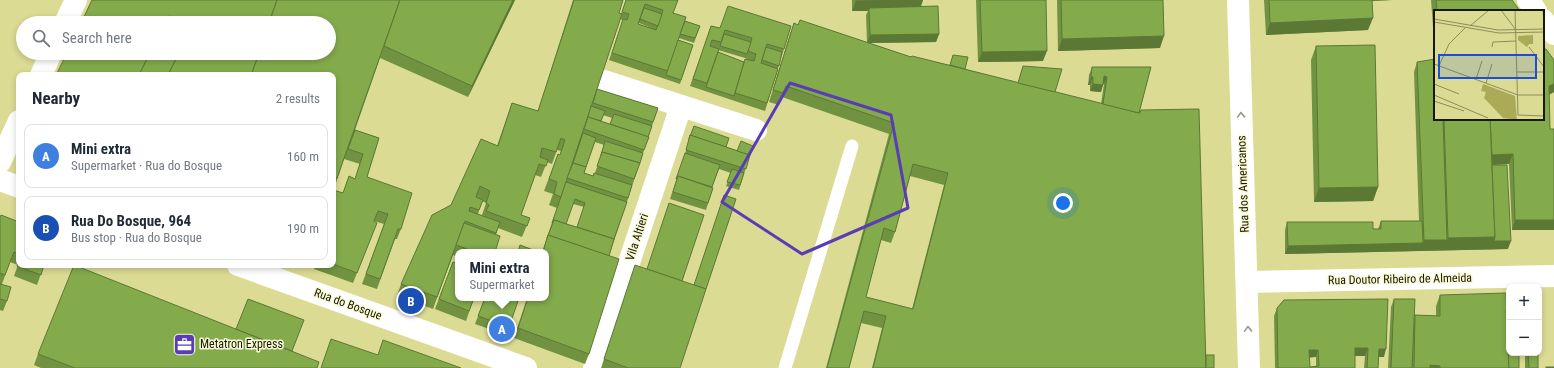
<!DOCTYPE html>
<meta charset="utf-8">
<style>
:root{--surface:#fff;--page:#f6f6f7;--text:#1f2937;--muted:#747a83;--line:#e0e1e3;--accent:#b45309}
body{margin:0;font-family:"Roboto Condensed",sans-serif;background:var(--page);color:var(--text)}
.controls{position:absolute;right:12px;bottom:12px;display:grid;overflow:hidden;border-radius:8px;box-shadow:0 2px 6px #0003}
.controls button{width:36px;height:36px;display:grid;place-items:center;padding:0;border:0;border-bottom:1px solid var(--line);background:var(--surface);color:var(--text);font:20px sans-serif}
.you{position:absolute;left:1063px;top:203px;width:14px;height:14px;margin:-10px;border:3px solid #fff;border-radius:50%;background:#1a73e8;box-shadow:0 0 0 6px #1a73e833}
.badge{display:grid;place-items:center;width:26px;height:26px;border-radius:50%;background:var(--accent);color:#fff;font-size:13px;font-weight:700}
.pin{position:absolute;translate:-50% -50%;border:2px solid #fff;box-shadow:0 1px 4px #0006}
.popup{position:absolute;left:455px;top:249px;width:94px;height:52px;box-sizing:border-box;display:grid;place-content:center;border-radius:8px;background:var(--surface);filter:drop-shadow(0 1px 3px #0005);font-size:13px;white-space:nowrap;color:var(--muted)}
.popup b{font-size:15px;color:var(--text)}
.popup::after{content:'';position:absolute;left:50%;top:100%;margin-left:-8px;border:8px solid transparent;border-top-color:var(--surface)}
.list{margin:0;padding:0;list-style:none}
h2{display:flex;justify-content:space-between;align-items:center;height:52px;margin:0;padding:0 16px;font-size:17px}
h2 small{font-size:13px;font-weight:400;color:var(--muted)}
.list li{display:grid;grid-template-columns:26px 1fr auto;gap:12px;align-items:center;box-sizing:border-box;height:64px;margin:0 8px 8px;padding:0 8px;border:1px solid var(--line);border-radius:8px}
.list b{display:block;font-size:15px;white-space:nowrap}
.list p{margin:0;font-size:13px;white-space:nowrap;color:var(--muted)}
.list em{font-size:13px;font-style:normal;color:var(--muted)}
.icon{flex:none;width:22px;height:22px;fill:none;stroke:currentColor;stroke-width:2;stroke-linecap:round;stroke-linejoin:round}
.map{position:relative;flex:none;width:1554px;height:368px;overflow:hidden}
.search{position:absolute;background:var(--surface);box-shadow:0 2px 6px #0003;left:16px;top:16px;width:320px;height:44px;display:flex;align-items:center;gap:10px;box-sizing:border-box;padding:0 14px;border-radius:22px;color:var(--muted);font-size:15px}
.panel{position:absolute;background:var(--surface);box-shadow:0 2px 6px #0003;left:16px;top:72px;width:320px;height:196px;border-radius:8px}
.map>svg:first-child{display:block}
</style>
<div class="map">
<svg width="1554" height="368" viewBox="0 0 1554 368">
<rect width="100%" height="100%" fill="#dbdb94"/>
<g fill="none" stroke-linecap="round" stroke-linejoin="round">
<polyline stroke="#fff" stroke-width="13" points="785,368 852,146"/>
<g stroke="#fff" stroke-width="22">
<polyline points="1528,0 1536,11"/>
<polyline points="1543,20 1554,34"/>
<polyline points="604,81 756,130"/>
<polyline points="1247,282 1554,276"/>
<polyline points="594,368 681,106"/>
</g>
<g stroke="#fff" stroke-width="22">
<polyline points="1238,0 1249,368"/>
<polyline points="65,23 76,0"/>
<polyline points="41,75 51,53"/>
<polyline points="0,162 19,121"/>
<polyline points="0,180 19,187"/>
<polyline points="238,265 526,368"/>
</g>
</g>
<g fill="#719341" fill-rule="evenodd">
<polygon points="92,0 515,0 468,97 380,58 355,130 379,138 367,177 401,229 397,239 395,239 377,289 362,284 384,224 374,221 373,233 353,283 314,269 315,265 333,265 333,190 343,193 349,176 355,179 360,164 344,159 335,186 333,185 333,75 329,23 81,23"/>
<path d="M 573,0 L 623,0 L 619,13 L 621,14 L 626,0 L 678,0 L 673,13 L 685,21 L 700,26 L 694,43 L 679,38 L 678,40 L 693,45 L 680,84 L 609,60 L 623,20 L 620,19 L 583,131 L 597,89 L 658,108 L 609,256 L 589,354 L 585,364 L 514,338 L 527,298 L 546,298 L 546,252 L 542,252 L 557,208 L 549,205 L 553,194 L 544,191 L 558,154 L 560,155 L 561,151 L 557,150 L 552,164 L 547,162 L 541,177 L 535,175 L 521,215 L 530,218 L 522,237 L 498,228 L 496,235 L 495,252 L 458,252 L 458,257 L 453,255 L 433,309 L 397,296 L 401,284 L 451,205 L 497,146 L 512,103 L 538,111 ZM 639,23 L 656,30 L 657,28 L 656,30 L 638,24 ZM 603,115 L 612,118 L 610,124 L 601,121 ZM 595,142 L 604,145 L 595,173 L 593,176 L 584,173 ZM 482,201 L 486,203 L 482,215 L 484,216 L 478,214 ZM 573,204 L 584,207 L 577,227 L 566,224 Z"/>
<path d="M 852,0 L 923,0 L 921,7 L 939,34 L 936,42 L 868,43 L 911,57 L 950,65 L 953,55 L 965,69 L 1018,83 L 1023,66 L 1055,92 L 1101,104 L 1104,84 L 1103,84 L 1101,92 L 1090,91 L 1090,85 L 1088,85 L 1089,75 L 1092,67 L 1151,67 L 1139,113 L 1206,355 L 1214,368 L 872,368 L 882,328 L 861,323 L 849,368 L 826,368 L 889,134 L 782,97 L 779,105 L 769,102 L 790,34 L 794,23 L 798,25 L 867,43 L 866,15 L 868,11 L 852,11 ZM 910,176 L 944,185 L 912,309 L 866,297 L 881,240 L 891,243 L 895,232 Z"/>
<polygon points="976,0 1046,0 1043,61 978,62"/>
<polygon points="1057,0 1163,0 1160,48 1058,51"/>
<polygon points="1264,0 1392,0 1372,1 1368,30 1266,35"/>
<polygon points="1431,0 1512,0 1520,11 1435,11 1435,27 1433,27"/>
<path d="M 711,26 L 720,28 L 791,26 L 765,111 L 690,86 ZM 718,50 L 745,58 L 747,59 L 744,62 L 718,52 Z"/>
<polygon points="1316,46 1378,187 1373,201 1314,202 1311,60"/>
<polygon points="1554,60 1554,92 1549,95 1550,129 1554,129 1554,230 1512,230 1509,164 1492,165 1508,249 1285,254 1285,230 1287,222 1378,229 1381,221 1419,221 1414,72 1417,62 1435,119 1543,119"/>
<polygon points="694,126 726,147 750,155 739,190 726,186 731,173 719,169 712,187 713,188 706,210 670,199"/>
<polygon points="0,217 19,222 19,265 44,265 37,285 14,276 18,265 10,262 2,284 7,301 3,311 0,310"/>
<polygon points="453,262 456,263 474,298 466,321 435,309"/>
<polygon points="632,275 682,281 680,368 601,368"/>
<polygon points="1440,295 1506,310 1519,368 1388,368 1391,307 1394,299 1414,319 1415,315 1436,316 1436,306"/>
<polygon points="485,298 519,298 506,335 475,324"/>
<path d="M 1284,300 L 1384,357 L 1379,357 L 1378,368 L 1364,368 L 1365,356 L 1355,356 L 1355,368 L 1275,368 L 1274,316 L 1277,308 ZM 1309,357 L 1316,357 L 1316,366 L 1310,367 Z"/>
<polygon points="292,351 317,368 41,368 34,365 38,354"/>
<rect x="1525" y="353" width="13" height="15"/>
</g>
<g fill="#5c7835">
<polygon points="513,0 515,0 468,97 472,86"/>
<polygon points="923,0 919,10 869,8 868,11 852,11 856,1"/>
<polygon points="1367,0 1392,0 1367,1"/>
<polygon points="1373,18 1368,30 1266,35 1270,23"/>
<polygon points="1435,21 1435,27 1433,27"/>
<polygon points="939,34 936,42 867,43 870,35"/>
<polygon points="1164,36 1160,48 1058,51 1062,39"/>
<polygon points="1047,51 1043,61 978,62 982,52"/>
<polygon points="1104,76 1107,77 1104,84 1101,84"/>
<polygon points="1091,77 1093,77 1090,85 1088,85"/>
<polygon points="1093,84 1103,85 1101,92 1090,91"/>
<polygon points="1554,84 1554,92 1545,96 1549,86"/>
<polygon points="1513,154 1509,164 1487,165 1491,155"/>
<polygon points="1378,187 1373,201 1314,202 1319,188"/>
<polygon points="1515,220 1554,220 1554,230 1512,230"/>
<polygon points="1495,237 1511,241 1508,249 1285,254 1288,246 1423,243 1424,240 1447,240 1448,238"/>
<polygon points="1355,348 1368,348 1365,356 1352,356"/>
<polygon points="1379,349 1386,349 1384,357 1376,357"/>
<polygon points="1309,350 1318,350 1316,357 1306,358"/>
<polygon points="1430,365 1440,366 1439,368 1429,368"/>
</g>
<g fill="#83ab4c" stroke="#5c7835" fill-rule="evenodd">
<polygon points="92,0 277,0 269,23 185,23 168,16 164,23 81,23"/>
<polygon points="277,0 400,0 337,178 333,177 333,75 251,75 259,53 329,53 329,23 269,23"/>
<polygon points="400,0 513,0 472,86 384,46"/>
<polygon points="574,0 623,0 619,13 622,14 561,197 554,194 557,182 549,179 558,154 560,155 565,140 561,138 556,152 542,148 540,157 548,160 546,166 539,164 521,215 530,218 527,226 486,211 489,205 486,203 490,191 480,186 476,197 483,200 479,210 470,207 469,211 500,222 496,233 465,221 437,297 401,284 432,215 451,205 481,139 498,146 512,103 538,111"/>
<path d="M 626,0 L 678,0 L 673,13 L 686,17 L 668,71 L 612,53 L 623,19 L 627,20 L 629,14 L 622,12 ZM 645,4 L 663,10 L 656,30 L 638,24 Z"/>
<polygon points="856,0 915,0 856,1"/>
<polygon points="980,0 1046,0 1047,51 982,52"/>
<polygon points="1061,0 1163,0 1164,36 1062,39"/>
<polygon points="1269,0 1372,0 1373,18 1270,23"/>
<polygon points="1436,0 1512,0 1520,11 1437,11"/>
<polygon points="728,6 791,26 784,49 767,44 763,57 761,63 778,69 767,103 735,93 745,59 754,61 756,54 748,51 752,38 725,30 721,42 712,40 710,46 719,49 707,83 693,79 711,26 720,28"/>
<polygon points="938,6 939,34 870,35 869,8"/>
<polygon points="644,8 662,14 658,26 640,19"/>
<polygon points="167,18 180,23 164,23"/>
<path d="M 800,20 L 911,57 L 912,56 L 1140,113 L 1141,110 L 1199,109 L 1206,368 L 873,368 L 886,316 L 864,311 L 849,368 L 827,368 L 894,123 L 786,86 L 783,93 L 773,90 L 794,23 L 798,25 ZM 913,164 L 948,173 L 913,309 L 866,297 L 884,228 L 895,232 Z"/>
<polygon points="685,21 700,26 695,38 680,34"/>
<polygon points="724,34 751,42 747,54 720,46"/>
<polygon points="678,40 693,45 681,80 666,75"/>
<polygon points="1375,45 1378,187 1319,188 1316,46"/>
<polygon points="766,47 782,52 779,66 762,60"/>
<polygon points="1543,49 1546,49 1554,60 1554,84 1549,86 1550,129 1554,129 1554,220 1515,220 1513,154 1492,155 1490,119 1543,119"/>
<polygon points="718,52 744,62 734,96 706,87"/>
<polygon points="67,53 150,53 139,75 56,75"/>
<polygon points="150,53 179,53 168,75 139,75"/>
<polygon points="179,53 259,53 251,75 168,75"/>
<polygon points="953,55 968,57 965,69 950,65"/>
<polygon points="1435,59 1435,119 1443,119 1447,240 1424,240 1417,62"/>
<polygon points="1023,66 1062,69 1055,92 1018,83"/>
<polygon points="1092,67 1151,67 1139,113 1103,104 1107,77 1104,76 1103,85 1093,84 1093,77 1091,77"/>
<polygon points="597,89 658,108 653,122 593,103"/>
<polygon points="591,106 605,111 601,121 588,117 587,120"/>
<polygon points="614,114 652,126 648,137 610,124"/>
<polygon points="588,117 649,137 644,150 584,129"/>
<polygon points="1444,119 1490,119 1495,237 1448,238"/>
<polygon points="694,126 729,138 726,147 690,135 689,139"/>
<polygon points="355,130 379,138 367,177 412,193 401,229 398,229 380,279 366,274 388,214 378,211 374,221 377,223 357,273 333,264 333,219 335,213 333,212 333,190 343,193 349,176 355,179 363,154 348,149"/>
<polygon points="583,133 596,138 586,167 573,163 572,166"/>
<polygon points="690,135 750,155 746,169 686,150"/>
<polygon points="605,141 643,153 640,163 602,152 601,155"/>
<polygon points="741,141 753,146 750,155 737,151"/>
<polygon points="602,152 640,163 634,179 597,166"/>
<polygon points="685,153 720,165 712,187 678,176 676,179"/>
<polygon points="573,163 586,167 584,173 593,176 594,173 632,185 628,198 567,178"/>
<polygon points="1492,165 1507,165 1511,241 1494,241 1495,237"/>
<polygon points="732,169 744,173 740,185 727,182"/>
<polygon points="678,176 713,188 708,203 673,192"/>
<polygon points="566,182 627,202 614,239 577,227 585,203 575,199 566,224 554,220 552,223"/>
<polygon points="724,195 736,199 706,289 694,285"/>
<polygon points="669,203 704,215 682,281 647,269"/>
<polygon points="1,215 19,222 19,254 14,252 5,275 0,273 0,217"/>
<polygon points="554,220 614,239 609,256 548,235 547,238"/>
<polygon points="1381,221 1422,221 1423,243 1288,246 1287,222 1373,222 1373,229 1381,229"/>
<polygon points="464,223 500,236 495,252 465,252 467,249 456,245"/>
<polygon points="548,235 619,259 589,354 518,328 528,298 546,298 546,252 543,252"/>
<polygon points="520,245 533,250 533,252 518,252"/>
<polygon points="458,258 458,298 474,298 469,311 439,299 453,262 456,263"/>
<polygon points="19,261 19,265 44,265 41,275 17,266"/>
<polygon points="74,265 319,362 317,368 75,368 38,354"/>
<polygon points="635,265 706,289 680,368 628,368 604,359"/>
<polygon points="0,284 11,287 7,301 0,299"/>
<polygon points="1506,293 1509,368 1440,368 1440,366 1430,365 1430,368 1414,368 1415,315 1440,316 1440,295"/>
<polygon points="485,298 519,298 509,327 478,316"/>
<polygon points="248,299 304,320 292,351 236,329"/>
<path d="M 1388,299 L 1386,349 L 1379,349 L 1378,368 L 1367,368 L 1368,348 L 1355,348 L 1355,368 L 1278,368 L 1277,308 L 1284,300 ZM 1309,350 L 1318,350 L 1319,366 L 1310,367 Z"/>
<polygon points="1394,299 1415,299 1412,368 1391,368"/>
<polygon points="1539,309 1540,338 1539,338"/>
<polygon points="1506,310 1509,310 1509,353 1519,353 1519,368 1509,368"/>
<polygon points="331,339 378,355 383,340 461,368 321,368"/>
<polygon points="1528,353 1538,353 1538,368 1529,368"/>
<rect x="1206" y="355" width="8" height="13"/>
<rect x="1546" y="367" width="8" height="1"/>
</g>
<defs><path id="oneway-chevron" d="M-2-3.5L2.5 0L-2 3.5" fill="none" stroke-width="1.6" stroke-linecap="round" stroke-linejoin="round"/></defs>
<g stroke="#98978c">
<use href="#oneway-chevron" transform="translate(1241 115) rotate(-92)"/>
<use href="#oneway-chevron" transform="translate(1248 329) rotate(-92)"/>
</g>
<path fill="none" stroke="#5a3db5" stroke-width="3" stroke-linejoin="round" d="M 790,83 L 891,115 L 908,208 L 802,254 L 722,202 Z"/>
<defs>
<symbol id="office-square" viewBox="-11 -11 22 22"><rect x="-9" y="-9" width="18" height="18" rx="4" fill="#5a3db5" stroke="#f9fad7"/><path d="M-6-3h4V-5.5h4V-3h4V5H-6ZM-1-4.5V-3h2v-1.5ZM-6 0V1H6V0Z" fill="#fff"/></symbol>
</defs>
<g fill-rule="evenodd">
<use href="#office-square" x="172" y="332" width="25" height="25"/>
</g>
<g text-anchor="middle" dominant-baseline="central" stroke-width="3" stroke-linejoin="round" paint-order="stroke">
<g font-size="12" fill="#191800" stroke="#f9fad7">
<text transform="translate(1243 184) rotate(-92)">Rua dos Americanos</text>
<text transform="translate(637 237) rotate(-72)">Vila Altieri</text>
<text transform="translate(1400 279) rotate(-1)">Rua Doutor Ribeiro de Almeida</text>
<text transform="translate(348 304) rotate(20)">Rua do Bosque</text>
</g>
<g font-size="12" fill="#191800" stroke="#f9fad7" text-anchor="start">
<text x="200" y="344">Metatron Express</text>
</g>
</g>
<g transform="translate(1434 10)">
<rect width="110" height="110" fill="#dbdb94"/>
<path d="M 99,25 L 99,34 L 95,34 L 93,37 L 84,30 L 84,26 ZM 49,74 L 81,86 L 83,110 L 69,108 L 50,88 L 52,82 L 47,81 Z" fill="#abaa57"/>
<path fill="none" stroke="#8d8d59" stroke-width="1" d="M 67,0 L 82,20M 81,0 L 84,105 L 110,106M 109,0 L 110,15M 0,9 L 64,20 L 110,19M 0,12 L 65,23 L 110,22M 36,16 L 55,0M 58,37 L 59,32 L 82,31M 95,37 L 110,57M 0,54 L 84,85 L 110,85M 5,56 L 15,34 L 31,18M 83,62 L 110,62M 42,69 L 48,51M 52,73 L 58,54M 0,74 L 25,84M 0,85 L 54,108M 0,91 L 30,101"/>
<path fill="#1d4ed8" fill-opacity="0.15" stroke="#1d4ed8" stroke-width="2" d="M 5,45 L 102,45 L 102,68 L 5,68 Z"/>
<rect width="110" height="110" fill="none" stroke="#191800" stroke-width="2"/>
</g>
</svg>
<div class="controls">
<button>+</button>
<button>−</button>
</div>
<div class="you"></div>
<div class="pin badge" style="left:502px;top:329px;background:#3f7fe0">A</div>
<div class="popup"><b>Mini extra</b>Supermarket</div>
<div class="pin badge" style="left:411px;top:301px;background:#1a4fb4">B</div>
<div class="search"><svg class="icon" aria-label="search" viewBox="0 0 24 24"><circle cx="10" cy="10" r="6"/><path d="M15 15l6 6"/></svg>Search here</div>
<section class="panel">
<h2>Nearby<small>2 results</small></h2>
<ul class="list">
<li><span class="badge" style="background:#3f7fe0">A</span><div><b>Mini extra</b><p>Supermarket · Rua do Bosque</p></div><em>160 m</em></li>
<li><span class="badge" style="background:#1a4fb4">B</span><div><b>Rua Do Bosque, 964</b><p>Bus stop · Rua do Bosque</p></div><em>190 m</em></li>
</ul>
</section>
</div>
